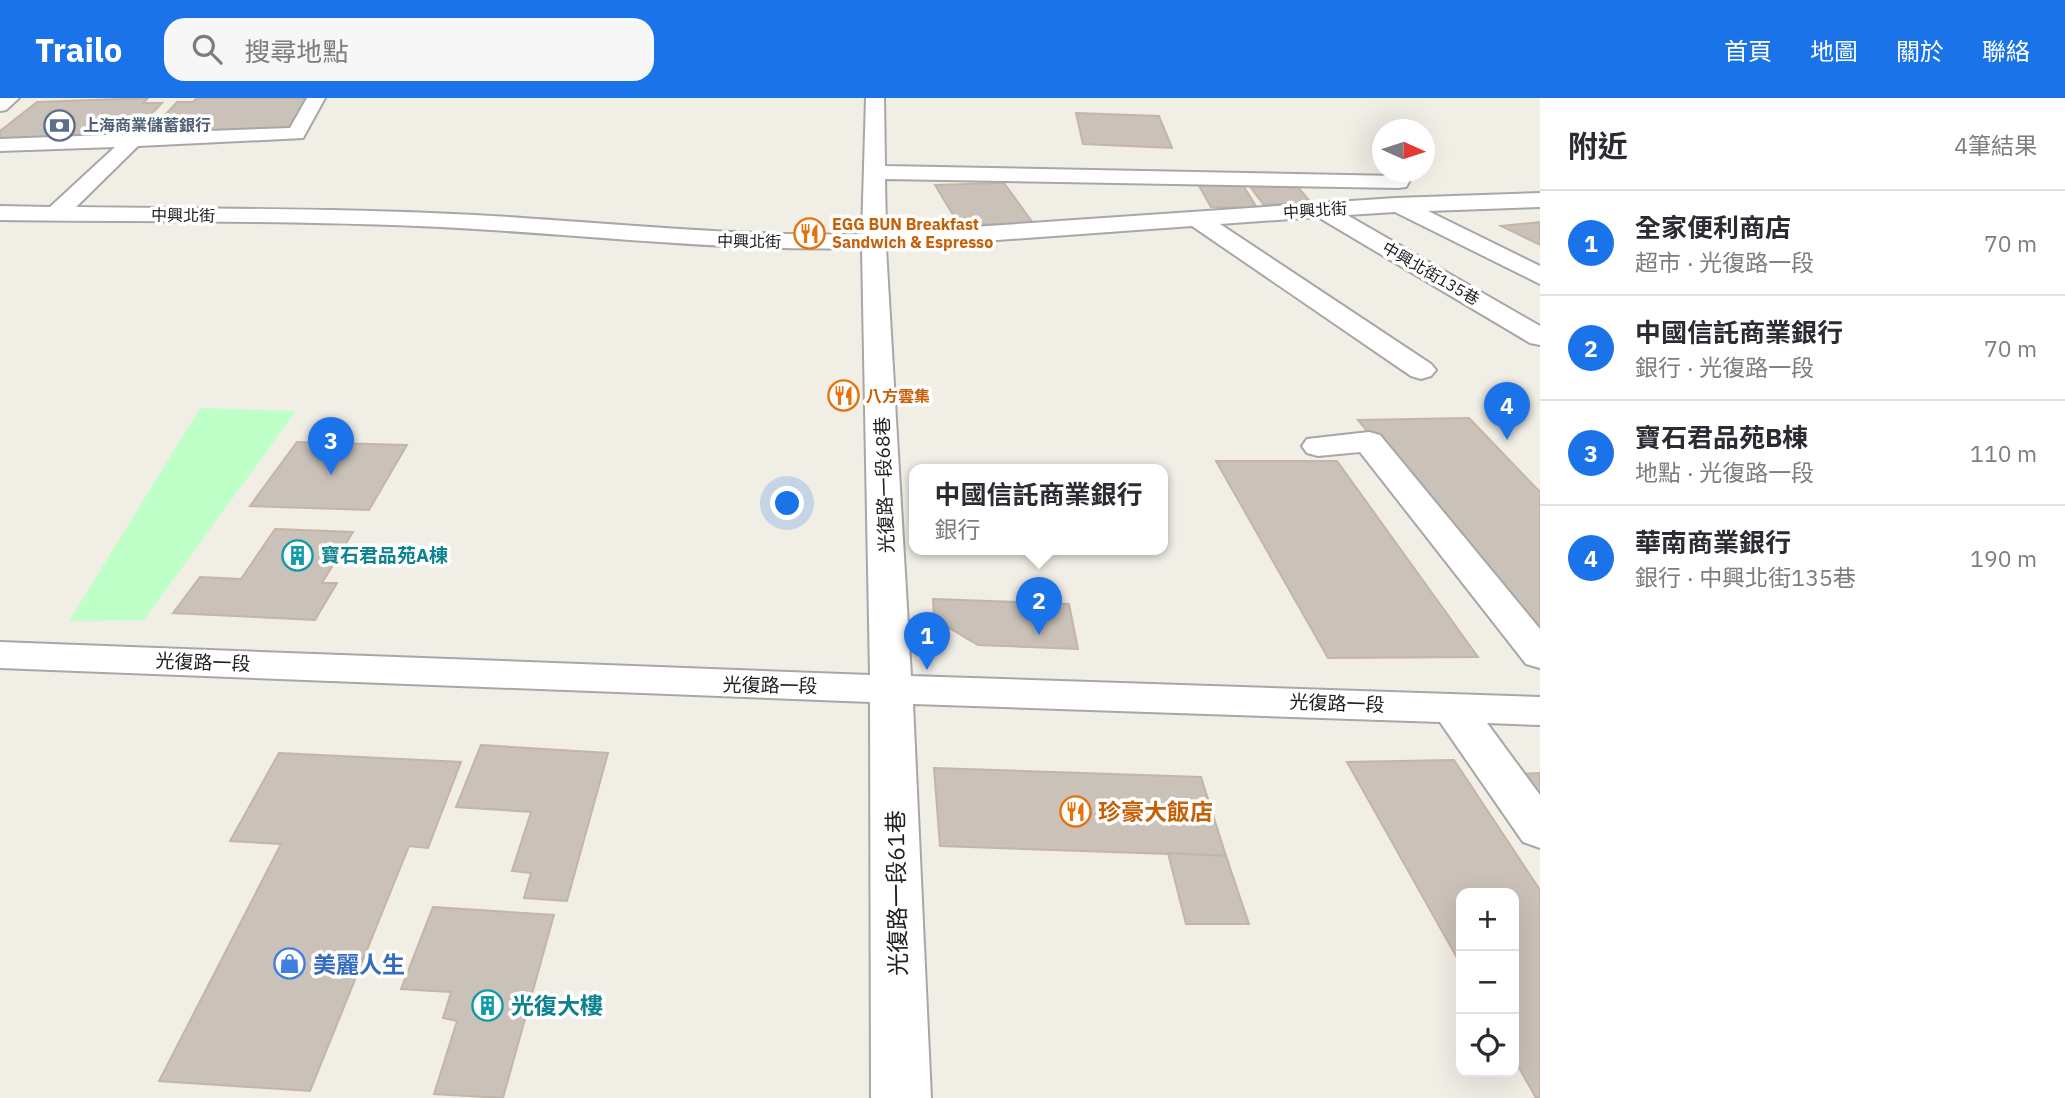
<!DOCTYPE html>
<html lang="zh-TW">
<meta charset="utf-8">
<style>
:root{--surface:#fff;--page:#f7f7f7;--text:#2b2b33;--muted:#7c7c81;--line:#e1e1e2;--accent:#1a73e8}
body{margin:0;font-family:"IBM Plex Sans","Noto Sans TC",sans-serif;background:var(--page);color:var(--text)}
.controls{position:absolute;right:21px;bottom:21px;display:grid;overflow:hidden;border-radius:14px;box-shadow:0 7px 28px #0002}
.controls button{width:63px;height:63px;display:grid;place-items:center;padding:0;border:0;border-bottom:2px solid var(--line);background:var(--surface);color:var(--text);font:35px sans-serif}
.compass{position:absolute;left:1372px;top:21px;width:63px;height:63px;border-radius:50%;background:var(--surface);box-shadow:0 7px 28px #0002;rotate:93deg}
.you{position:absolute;left:788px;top:406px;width:24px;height:24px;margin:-18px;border:5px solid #fff;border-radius:50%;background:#1a73e8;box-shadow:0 0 0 10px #1a73e833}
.badge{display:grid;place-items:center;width:46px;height:46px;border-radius:50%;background:var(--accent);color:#fff;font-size:23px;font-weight:700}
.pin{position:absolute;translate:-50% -58px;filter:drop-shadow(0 2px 4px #0008)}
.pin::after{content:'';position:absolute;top:37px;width:24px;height:21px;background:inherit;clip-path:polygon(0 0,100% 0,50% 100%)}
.popup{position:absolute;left:909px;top:366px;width:259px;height:91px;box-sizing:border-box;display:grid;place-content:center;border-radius:14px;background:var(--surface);filter:drop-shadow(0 2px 5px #0005);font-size:23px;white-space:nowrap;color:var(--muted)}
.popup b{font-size:26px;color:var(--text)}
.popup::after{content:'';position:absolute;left:50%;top:100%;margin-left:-14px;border:14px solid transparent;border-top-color:var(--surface)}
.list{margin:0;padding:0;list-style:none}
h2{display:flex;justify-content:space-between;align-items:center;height:91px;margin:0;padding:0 28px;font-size:30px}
h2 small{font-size:23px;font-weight:400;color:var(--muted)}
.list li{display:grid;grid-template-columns:46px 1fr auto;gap:21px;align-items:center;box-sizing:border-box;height:105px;padding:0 28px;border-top:2px solid var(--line)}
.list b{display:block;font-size:26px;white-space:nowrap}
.list p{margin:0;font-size:23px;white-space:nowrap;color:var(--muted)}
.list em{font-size:23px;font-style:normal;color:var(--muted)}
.icon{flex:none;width:38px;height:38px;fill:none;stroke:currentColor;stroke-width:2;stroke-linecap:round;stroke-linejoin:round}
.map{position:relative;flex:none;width:1540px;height:1000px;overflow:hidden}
header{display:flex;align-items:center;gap:42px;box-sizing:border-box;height:98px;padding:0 35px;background:var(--accent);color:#fff}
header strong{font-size:33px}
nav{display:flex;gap:38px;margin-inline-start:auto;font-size:24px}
.search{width:490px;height:63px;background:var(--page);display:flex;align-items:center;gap:18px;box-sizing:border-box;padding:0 24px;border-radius:21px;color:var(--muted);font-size:26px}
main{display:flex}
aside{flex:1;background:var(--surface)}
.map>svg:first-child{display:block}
</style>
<header>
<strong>Trailo</strong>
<div class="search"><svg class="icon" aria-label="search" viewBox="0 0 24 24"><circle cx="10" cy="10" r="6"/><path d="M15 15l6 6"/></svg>搜尋地點</div>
<nav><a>首頁</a><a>地圖</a><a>關於</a><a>聯絡</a></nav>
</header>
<main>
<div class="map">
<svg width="1540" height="1000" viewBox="0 0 1540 1000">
<rect width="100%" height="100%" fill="#f1eee6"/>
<polygon fill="#bfffc8" points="200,310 296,313 144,522 69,523"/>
<g fill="#cac1b8" stroke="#c5b5a6" stroke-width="2">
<polygon points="148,0 143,5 162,5 130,38 0,43 0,33 37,4"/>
<polygon points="197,0 308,0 286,34 145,39 177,4 193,4"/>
<polygon points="1076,15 1159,18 1172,50 1083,46"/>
<polygon points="1004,85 1033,125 959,127 935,87"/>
<polygon points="1198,86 1243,87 1257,110 1211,109"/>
<polygon points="1249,87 1297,88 1313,107 1263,106"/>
<polygon points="1540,124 1540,147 1501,128"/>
<polygon points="1469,320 1540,394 1540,541 1358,322"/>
<polygon points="297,344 407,347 369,412 250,408"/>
<polygon points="1216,363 1337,363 1478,559 1328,560"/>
<polygon points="275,431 353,434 322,485 337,485 315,522 173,515 200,479 241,481"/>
<polygon points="933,501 1069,506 1078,551 978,547 934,521"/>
<polygon points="481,647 608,655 567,803 524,800 531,775 512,773 531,714 456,709"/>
<polygon points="279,655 461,664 428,750 409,748 310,993 159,983 281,746 230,743"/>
<polygon points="1454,662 1540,792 1540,1000 1536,1000 1514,961 1514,795 1461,795 1461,867 1347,664"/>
<polygon points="934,670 1201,679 1226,758 940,748"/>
<polygon points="1540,675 1540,703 1520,676"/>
<polygon points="1168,755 1226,758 1249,826 1186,826"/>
<polygon points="433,809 554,817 503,1000 434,996 457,923 443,920 451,894 401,891"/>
</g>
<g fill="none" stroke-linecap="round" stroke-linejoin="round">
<defs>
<g id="minor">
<polygon points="0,0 19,0 6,12 0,13"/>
<path d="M 307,0 L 325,0 L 303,40 L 138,48 L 76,109 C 209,111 342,110 475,117 C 604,124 732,139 862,136 L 866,0 L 884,0 L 885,68 L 1398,78 L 1406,79 L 1409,84 L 1406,89 L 1398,90 L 885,81 L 886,135 L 1395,100 L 1540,95 L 1540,109 L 1428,113 L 1540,168 L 1540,186 L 1395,114 L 1347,117 L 1540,228 L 1540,247 L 1530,245 L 1318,119 L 1220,126 L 1431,266 L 1436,272 L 1431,278 L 1421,281 L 1411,278 L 1192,128 L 886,150 L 911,578 L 1540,599 L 1540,627 L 1487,625 L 1540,697 L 1540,750 L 1523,744 L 1440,624 L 913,606 L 931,1000 L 871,1000 L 870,604 L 0,570 L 0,544 L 870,577 L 862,150 C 714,154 567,134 418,128 C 279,122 139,124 0,122 L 0,108 L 50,109 L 115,49 L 0,53 L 0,41 L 290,30 Z"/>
<polygon points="1369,334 1380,337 1540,531 1540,570 1526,566 1360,354 1318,358 1307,355 1302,348 1307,341"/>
</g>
</defs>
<use href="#minor" stroke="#a7a7a7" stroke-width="4"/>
<use href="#minor" fill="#fff" fill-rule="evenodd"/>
</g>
<defs>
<symbol id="bank-ring" viewBox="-11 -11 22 22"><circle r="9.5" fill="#fff" stroke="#5c6f8a" stroke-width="1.5"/><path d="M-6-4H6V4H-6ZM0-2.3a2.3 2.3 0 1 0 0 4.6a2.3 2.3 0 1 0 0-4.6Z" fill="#5c6f8a"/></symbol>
<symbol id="restaurant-ring" viewBox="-11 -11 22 22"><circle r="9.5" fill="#fff" stroke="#e8710a" stroke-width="1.5"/><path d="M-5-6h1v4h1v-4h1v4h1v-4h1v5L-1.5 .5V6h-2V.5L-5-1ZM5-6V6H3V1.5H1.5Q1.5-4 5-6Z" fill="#e8710a"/></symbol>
<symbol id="building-ring" viewBox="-11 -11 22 22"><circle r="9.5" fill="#fff" stroke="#0f9aa8" stroke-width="1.5"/><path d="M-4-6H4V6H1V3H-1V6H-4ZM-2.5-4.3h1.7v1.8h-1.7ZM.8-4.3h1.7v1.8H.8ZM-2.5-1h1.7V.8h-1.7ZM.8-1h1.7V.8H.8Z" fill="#0f9aa8"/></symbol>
<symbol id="shop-ring" viewBox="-11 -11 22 22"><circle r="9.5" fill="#fff" stroke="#3f7fe0" stroke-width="1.5"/><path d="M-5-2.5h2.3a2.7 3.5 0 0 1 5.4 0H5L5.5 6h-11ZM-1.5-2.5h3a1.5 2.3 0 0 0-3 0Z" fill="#3f7fe0"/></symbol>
</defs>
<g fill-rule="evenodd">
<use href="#bank-ring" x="42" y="10" width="35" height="35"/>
<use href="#restaurant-ring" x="792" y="118" width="35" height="35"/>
<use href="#restaurant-ring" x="826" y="280" width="35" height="35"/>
<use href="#building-ring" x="280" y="440" width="35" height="35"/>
<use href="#restaurant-ring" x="1058" y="696" width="35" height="35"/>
<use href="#shop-ring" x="272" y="848" width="35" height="35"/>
<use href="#building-ring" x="470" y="890" width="35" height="35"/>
</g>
<g text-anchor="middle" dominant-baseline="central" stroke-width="7" stroke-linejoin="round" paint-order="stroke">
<g font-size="16" font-weight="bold" fill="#4e5e75" stroke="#fff" text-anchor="start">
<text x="83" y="27">上海商業儲蓄銀行</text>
</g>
<g font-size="16" fill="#202020" stroke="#fff">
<text transform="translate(1315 112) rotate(-4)">中興北街</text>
<text transform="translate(183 117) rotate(1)">中興北街</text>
<text transform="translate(749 143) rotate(1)">中興北街</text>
<text transform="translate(1431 175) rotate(30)">中興北街135巷</text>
</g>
<g font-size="16" font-weight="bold" fill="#c56008" stroke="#fff" text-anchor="start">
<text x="832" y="126">EGG BUN Breakfast<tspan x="832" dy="18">Sandwich &amp; Espresso</tspan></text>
<text x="866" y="298">八方雲集</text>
</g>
<g font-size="19" fill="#202020" stroke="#fff">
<text transform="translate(884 387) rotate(-92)">光復路一段68巷</text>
<text transform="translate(203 564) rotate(2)">光復路一段</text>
<text transform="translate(770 587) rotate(1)">光復路一段</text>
<text transform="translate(1337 605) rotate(2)">光復路一段</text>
</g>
<g font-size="19" font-weight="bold" fill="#0d838f" stroke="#fff" text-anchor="start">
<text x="321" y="457">寶石君品苑A棟</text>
</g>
<g font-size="23" font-weight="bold" fill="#c56008" stroke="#fff" text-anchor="start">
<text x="1098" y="713">珍豪大飯店</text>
</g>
<g font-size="23" fill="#202020" stroke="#fff">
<text transform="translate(896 795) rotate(-91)">光復路一段61巷</text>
</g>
<g font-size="23" font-weight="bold" fill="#366cbe" stroke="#fff" text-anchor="start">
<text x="313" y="866">美麗人生</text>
</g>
<g font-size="23" font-weight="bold" fill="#0d838f" stroke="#fff" text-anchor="start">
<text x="511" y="907">光復大樓</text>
</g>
</g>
</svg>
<div class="controls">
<button>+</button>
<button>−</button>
<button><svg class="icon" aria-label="locate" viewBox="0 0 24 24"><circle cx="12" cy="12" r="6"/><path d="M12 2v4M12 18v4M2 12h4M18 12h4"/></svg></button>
</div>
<svg class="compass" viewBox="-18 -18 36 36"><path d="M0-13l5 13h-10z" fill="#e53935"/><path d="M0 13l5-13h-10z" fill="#7c7c81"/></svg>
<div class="you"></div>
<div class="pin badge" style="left:927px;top:572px">1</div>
<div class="pin badge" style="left:1039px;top:537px">2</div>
<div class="popup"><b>中國信託商業銀行</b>銀行</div>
<div class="pin badge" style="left:331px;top:377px">3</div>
<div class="pin badge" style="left:1507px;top:342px">4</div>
</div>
<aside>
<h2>附近<small>4筆結果</small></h2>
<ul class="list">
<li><span class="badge">1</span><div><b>全家便利商店</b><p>超市 · 光復路一段</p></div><em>70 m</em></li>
<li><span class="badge">2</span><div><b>中國信託商業銀行</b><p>銀行 · 光復路一段</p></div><em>70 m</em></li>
<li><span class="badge">3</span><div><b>寶石君品苑B棟</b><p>地點 · 光復路一段</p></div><em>110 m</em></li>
<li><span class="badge">4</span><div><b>華南商業銀行</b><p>銀行 · 中興北街135巷</p></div><em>190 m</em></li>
</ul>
</aside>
</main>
